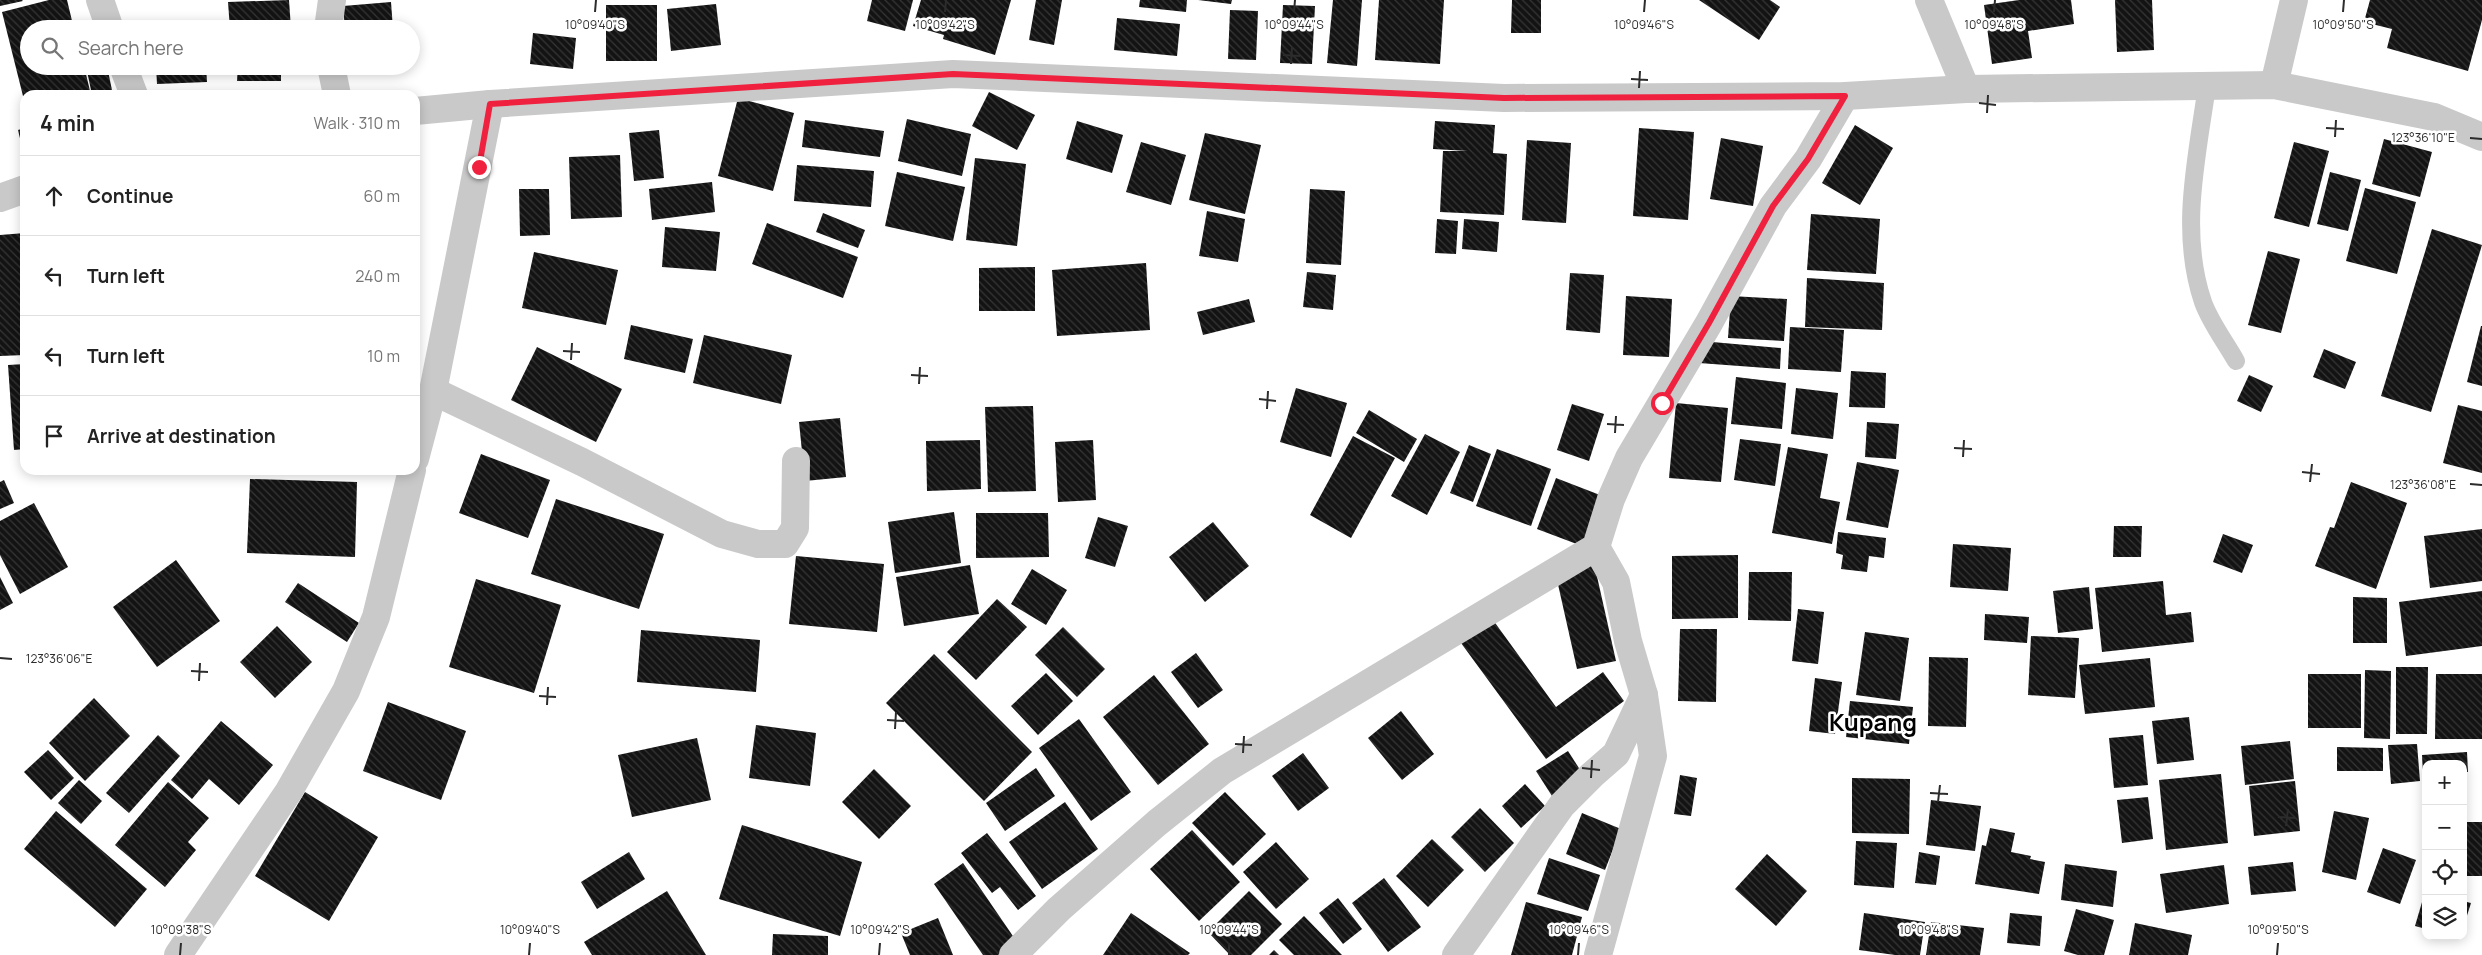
<!DOCTYPE html>
<meta charset="utf-8">
<style>
:root{--surface:#fff;--page:#f6f6f6;--text:#222;--muted:#767676;--line:#e0e0e0}
body{margin:0;font-family:Manrope,sans-serif;background:var(--page);color:var(--text)}
.controls{position:absolute;right:15px;bottom:15px;display:grid;overflow:hidden;border-radius:10px;box-shadow:0 2px 12px #0003}
.controls button{width:45px;height:45px;display:grid;place-items:center;padding:0;border:0;border-bottom:1px solid var(--line);background:var(--surface);color:var(--text);font:25px sans-serif}
.stop{position:absolute;width:15px;height:15px;margin:-11px;border:4px solid #f0213e;border-radius:50%;background:#fff}
.stop.end{background:#f0213e;border-color:#fff;box-shadow:0 1px 5px #0008}
.list{margin:0;padding:0;list-style:none}
h2{display:flex;justify-content:space-between;align-items:center;height:65px;margin:0;padding:0 20px;font-size:21px}
h2 small{font-size:16px;font-weight:400;color:var(--muted)}
.list li{display:grid;grid-template-columns:32px 1fr auto;gap:15px;align-items:center;box-sizing:border-box;height:80px;padding:0 20px;border-top:1px solid var(--line)}
.list b{display:block;font-size:19px;white-space:nowrap}
.list em{font-size:16px;font-style:normal;color:var(--muted)}
.icon{flex:none;width:28px;height:28px;fill:none;stroke:currentColor;stroke-width:2;stroke-linecap:round;stroke-linejoin:round}
.map{position:relative;flex:none;width:2482px;height:955px;overflow:hidden}
.search{position:absolute;background:var(--surface);box-shadow:0 2px 12px #0003;left:20px;top:20px;width:400px;height:55px;display:flex;align-items:center;gap:12px;box-sizing:border-box;padding:0 18px;border-radius:28px;color:var(--muted);font-size:19px}
.panel{position:absolute;background:var(--surface);box-shadow:0 2px 12px #0003;left:20px;top:90px;width:400px;height:385px;border-radius:15px}
.map>svg:first-child{display:block}
</style>
<div class="map">
<svg width="2482" height="955" viewBox="0 0 2482 955">
<defs>
<pattern id="building-back-hatch" width="6" height="6" patternUnits="userSpaceOnUse" patternTransform="scale(1.25)"><rect width="6" height="6" fill="#131313"/><path d="M-1 5l2 2M0 0l6 6M5-1l2 2" fill="none" stroke="#363636"/></pattern>
</defs>
<rect width="100%" height="100%" fill="#fff"/>
<g fill="url(#building-back-hatch)">
<polygon points="0,0 22,0 23,1 0,6"/>
<polygon points="49,0 67,0 74,29 29,29 29,66 84,66 91,95 25,95 24,100 2,12"/>
<polygon points="289,0 291,29 230,29 228,2"/>
<polygon points="872,0 913,0 905,31 867,21"/>
<polygon points="921,0 1011,0 995,55 943,39 944,35 913,26"/>
<polygon points="1036,0 1062,0 1054,45 1029,40"/>
<polygon points="1140,0 1187,0 1186,12 1139,7"/>
<polygon points="1198,0 1232,0 1231,4"/>
<polygon points="1333,0 1362,0 1357,66 1327,63"/>
<polygon points="1379,0 1444,0 1440,64 1375,60"/>
<polygon points="1512,0 1541,0 1541,33 1511,33"/>
<polygon points="1699,0 1770,0 1780,7 1759,40"/>
<polygon points="2019,0 2071,0 2074,24 2028,31 2032,58 1992,64 1984,5"/>
<polygon points="2115,0 2152,0 2154,50 2117,52"/>
<polygon points="2370,0 2482,0 2482,20 2468,71 2387,48 2392,29 2364,22"/>
<polygon points="391,2 393,29 345,29 343,6"/>
<polygon points="716,4 721,45 671,51 667,9"/>
<rect x="606" y="5" width="51" height="56"/>
<polygon points="1283,5 1315,6 1312,64 1280,63"/>
<polygon points="1230,10 1258,11 1256,60 1228,59"/>
<polygon points="1117,18 1180,24 1177,56 1114,50"/>
<polygon points="204,21 204,29 154,29 153,24"/>
<polygon points="533,33 576,38 573,69 530,64"/>
<polygon points="86,66 107,66 113,95 92,95"/>
<polygon points="156,66 206,66 207,82 157,84"/>
<polygon points="238,66 281,66 281,81 237,81"/>
<polygon points="989,92 1035,115 1017,150 972,126"/>
<polygon points="738,98 794,113 773,191 718,176"/>
<polygon points="907,119 971,134 962,176 898,161"/>
<polygon points="805,120 884,131 880,157 802,147"/>
<polygon points="1077,121 1123,135 1112,173 1066,159"/>
<polygon points="1435,121 1495,125 1493,153 1507,154 1504,215 1440,212 1443,151 1468,151 1433,149"/>
<polygon points="1855,125 1893,148 1860,205 1822,183"/>
<polygon points="25,128 25,155 24,155 18,130"/>
<polygon points="1639,128 1694,132 1688,220 1633,216"/>
<polygon points="659,130 664,178 634,181 629,133"/>
<polygon points="1205,133 1261,145 1245,214 1189,200"/>
<polygon points="1721,138 1763,146 1753,206 1710,199"/>
<polygon points="2384,139 2432,152 2420,197 2372,184"/>
<polygon points="1527,140 1571,143 1566,223 1522,220"/>
<polygon points="1141,142 1186,155 1171,205 1126,192"/>
<polygon points="2294,142 2329,151 2309,227 2274,218"/>
<polygon points="620,155 622,217 571,219 569,157"/>
<polygon points="975,158 1026,164 1017,246 966,240"/>
<polygon points="797,165 874,171 871,207 794,201"/>
<polygon points="897,172 965,187 953,241 885,226"/>
<polygon points="2330,172 2361,180 2348,231 2317,224"/>
<polygon points="712,182 715,212 652,220 649,189"/>
<polygon points="2365,188 2416,202 2397,274 2346,261"/>
<polygon points="519,189 549,189 550,235 520,236"/>
<polygon points="1310,189 1345,191 1341,265 1306,263"/>
<polygon points="1207,211 1245,219 1238,262 1199,256"/>
<polygon points="823,213 865,230 858,248 816,232"/>
<polygon points="1811,214 1880,219 1876,274 1807,270"/>
<polygon points="1437,219 1458,221 1456,254 1435,253"/>
<polygon points="1464,219 1499,222 1497,252 1462,249"/>
<polygon points="767,223 858,257 843,298 752,264"/>
<polygon points="665,227 720,232 716,271 662,267"/>
<polygon points="2432,229 2482,245 2431,412 2381,396"/>
<polygon points="25,233 25,355 0,356 0,235"/>
<polygon points="2268,251 2300,259 2281,333 2248,325"/>
<polygon points="534,252 618,270 606,325 522,308"/>
<polygon points="1146,263 1150,330 1057,336 1052,270"/>
<polygon points="1035,267 1035,311 979,311 979,268"/>
<polygon points="1307,272 1336,275 1333,310 1303,307"/>
<polygon points="1570,273 1604,275 1600,333 1566,330"/>
<polygon points="1807,278 1884,283 1882,330 1805,327"/>
<polygon points="1626,296 1672,299 1669,357 1623,355"/>
<polygon points="1731,296 1787,299 1784,341 1728,338"/>
<polygon points="1249,299 1255,322 1203,335 1197,312"/>
<polygon points="631,325 693,339 685,373 624,359"/>
<polygon points="2481,326 2482,326 2482,386 2467,382"/>
<polygon points="1790,327 1844,330 1841,372 1788,369"/>
<polygon points="704,335 792,355 781,404 693,383"/>
<polygon points="1701,341 1781,348 1780,369 1699,363"/>
<polygon points="537,347 622,389 596,442 511,400"/>
<polygon points="2324,349 2356,362 2345,389 2313,377"/>
<polygon points="25,364 25,449 14,450 8,365"/>
<polygon points="1851,371 1886,373 1885,408 1849,407"/>
<polygon points="2249,375 2273,386 2261,412 2237,401"/>
<polygon points="1736,377 1786,383 1782,429 1731,424"/>
<polygon points="1296,388 1347,403 1331,457 1280,442"/>
<polygon points="1796,388 1838,393 1833,439 1791,434"/>
<polygon points="1676,403 1728,408 1721,482 1669,478"/>
<polygon points="1572,404 1604,414 1589,461 1557,450"/>
<polygon points="2458,405 2482,411 2482,473 2443,463"/>
<polygon points="1033,406 1036,491 988,492 985,407"/>
<polygon points="1369,410 1417,439 1404,462 1356,433"/>
<polygon points="840,418 846,477 805,481 799,422"/>
<polygon points="1867,422 1899,424 1896,459 1865,457"/>
<polygon points="1425,434 1460,452 1427,515 1391,496"/>
<polygon points="1353,436 1395,458 1351,538 1310,515"/>
<polygon points="1740,439 1781,444 1775,486 1734,480"/>
<polygon points="980,440 981,489 927,491 926,441"/>
<polygon points="1093,440 1096,500 1058,502 1055,442"/>
<polygon points="1469,445 1491,454 1473,502 1450,493"/>
<polygon points="1788,447 1828,454 1820,498 1840,502 1832,544 1772,533"/>
<polygon points="1497,449 1551,469 1531,526 1476,506"/>
<polygon points="481,454 550,480 528,538 459,513"/>
<polygon points="1857,462 1899,470 1888,528 1846,520"/>
<polygon points="1556,478 1600,495 1582,546 1537,529"/>
<polygon points="250,479 357,482 355,557 247,553"/>
<polygon points="4,480 14,503 0,509 0,482"/>
<polygon points="2351,482 2407,503 2376,589 2315,566 2330,527 2334,528"/>
<polygon points="556,499 664,534 639,609 531,574"/>
<polygon points="34,503 68,567 20,594 0,555 0,521"/>
<polygon points="954,512 961,563 895,573 888,522"/>
<polygon points="976,513 1048,513 1049,557 976,558"/>
<polygon points="1098,517 1128,526 1115,567 1085,558"/>
<polygon points="1213,522 1249,566 1205,602 1169,557"/>
<polygon points="2114,526 2142,526 2141,557 2113,557"/>
<polygon points="2482,529 2482,581 2430,588 2424,536"/>
<polygon points="1838,532 1886,538 1884,558 1869,556 1867,572 1841,569 1843,555 1836,553"/>
<polygon points="2223,534 2253,545 2242,573 2213,562"/>
<polygon points="1953,544 2011,548 2008,591 1950,587"/>
<polygon points="1738,555 1738,618 1672,619 1672,556"/>
<polygon points="796,556 884,564 877,632 789,624"/>
<polygon points="176,560 220,621 157,667 113,607"/>
<polygon points="1594,563 1616,661 1577,669 1555,571"/>
<polygon points="970,565 979,614 904,626 896,577"/>
<polygon points="1032,569 1067,590 1046,625 1011,604"/>
<polygon points="1749,572 1792,572 1791,621 1748,620"/>
<polygon points="0,577 13,603 0,610"/>
<polygon points="476,579 561,605 534,693 449,667"/>
<polygon points="2163,581 2166,615 2191,612 2194,642 2102,652 2095,588"/>
<polygon points="298,583 359,623 347,642 285,602"/>
<polygon points="2089,587 2093,629 2058,633 2053,591"/>
<polygon points="2482,591 2482,646 2406,656 2399,602"/>
<polygon points="2353,597 2387,598 2387,643 2353,643"/>
<polygon points="997,599 1027,627 976,680 947,652"/>
<polygon points="1798,609 1824,612 1818,664 1792,661"/>
<polygon points="1985,614 2029,617 2027,643 1984,640"/>
<polygon points="1493,620 1556,707 1603,672 1624,701 1546,759 1461,643"/>
<polygon points="277,626 312,662 275,698 240,662"/>
<polygon points="1063,627 1105,669 1077,697 1035,655"/>
<polygon points="1680,629 1717,629 1716,702 1678,701"/>
<polygon points="641,630 760,640 756,692 637,682"/>
<polygon points="1865,632 1909,638 1900,701 1856,695"/>
<polygon points="2031,636 2079,638 2075,698 2028,695"/>
<polygon points="1196,653 1223,690 1198,708 1171,672"/>
<polygon points="934,654 1032,752 984,801 886,703"/>
<polygon points="1929,657 1968,658 1966,727 1928,726"/>
<polygon points="2150,658 2155,707 2085,714 2079,665"/>
<polygon points="2396,667 2428,667 2427,734 2396,734"/>
<polygon points="2365,670 2391,671 2390,739 2364,738"/>
<polygon points="1046,673 1073,701 1038,735 1011,706"/>
<rect x="2308" y="674" width="53" height="54"/>
<polygon points="2436,674 2482,674 2482,739 2435,739"/>
<polygon points="1154,675 1209,744 1158,785 1103,717"/>
<polygon points="1815,678 1842,682 1835,734 1809,731"/>
<polygon points="94,698 130,736 85,781 49,743"/>
<polygon points="1850,701 1913,707 1909,744 1846,737"/>
<polygon points="388,702 466,731 441,800 363,771"/>
<polygon points="1401,711 1434,754 1402,780 1368,738"/>
<polygon points="2189,717 2194,760 2157,764 2152,721"/>
<polygon points="1079,719 1131,792 1091,821 1039,748"/>
<polygon points="221,721 273,765 239,805 209,779 192,799 171,780"/>
<polygon points="756,725 816,733 810,786 749,778"/>
<polygon points="158,735 180,756 129,813 106,793"/>
<polygon points="2143,735 2148,785 2114,788 2109,738"/>
<polygon points="697,738 711,800 632,817 618,755"/>
<polygon points="2290,741 2294,779 2245,785 2241,746"/>
<polygon points="2417,744 2420,781 2391,784 2388,745"/>
<polygon points="2337,747 2383,748 2383,771 2337,771"/>
<polygon points="48,750 74,778 51,800 24,772"/>
<polygon points="1568,751 1584,776 1552,796 1536,771"/>
<polygon points="2467,752 2468,772 2463,772 2463,764 2426,764 2426,775 2423,775 2422,755"/>
<polygon points="1303,753 1329,788 1298,811 1272,776"/>
<polygon points="1036,768 1055,796 1005,831 986,803"/>
<polygon points="874,769 911,806 879,839 842,802"/>
<polygon points="2221,774 2228,843 2166,850 2159,780"/>
<polygon points="1680,775 1697,778 1691,816 1674,814"/>
<polygon points="1852,778 1910,779 1909,834 1852,833"/>
<polygon points="79,780 102,801 81,824 58,803"/>
<polygon points="2295,781 2300,831 2254,836 2249,786"/>
<polygon points="168,782 209,818 188,842 196,850 165,887 115,845"/>
<polygon points="1525,784 1545,806 1521,828 1502,806"/>
<polygon points="305,792 378,837 329,921 255,876"/>
<polygon points="1225,792 1266,834 1233,866 1192,823"/>
<polygon points="2148,797 2153,839 2122,843 2117,800"/>
<polygon points="1931,800 1981,806 1975,851 1926,845"/>
<polygon points="1065,802 1098,849 1042,889 1009,842"/>
<polygon points="1480,808 1514,843 1485,872 1451,837"/>
<polygon points="56,811 147,889 115,927 24,849"/>
<polygon points="2334,811 2369,818 2356,880 2322,872"/>
<polygon points="1582,813 1621,829 1605,870 1566,854"/>
<rect x="2463" y="822" width="19" height="54"/>
<polygon points="742,825 862,862 840,936 719,899"/>
<polygon points="1990,828 2015,833 2011,852 2031,856 2030,859 2045,862 2039,894 1975,884 1982,845 1986,846"/>
<polygon points="1192,830 1240,882 1199,921 1150,869"/>
<polygon points="987,833 1036,896 1018,910 1000,887 992,893 961,853"/>
<polygon points="1432,839 1464,870 1428,907 1396,876"/>
<polygon points="1856,841 1897,843 1894,888 1854,885"/>
<polygon points="1276,842 1309,879 1276,909 1243,872"/>
<polygon points="2383,848 2416,860 2400,904 2367,892"/>
<polygon points="629,852 645,879 597,909 581,882"/>
<polygon points="1919,852 1940,856 1936,885 1915,883"/>
<polygon points="1767,854 1807,891 1776,926 1735,889"/>
<polygon points="1549,858 1600,875 1588,911 1537,894"/>
<polygon points="2293,862 2296,891 2251,895 2248,867"/>
<polygon points="963,863 1017,942 998,955 983,955 934,884"/>
<polygon points="2065,864 2117,871 2113,907 2061,900"/>
<polygon points="2224,865 2229,904 2166,913 2160,874"/>
<polygon points="1384,878 1421,927 1388,952 1352,903"/>
<polygon points="667,891 706,955 592,955 584,942"/>
<polygon points="1249,891 1282,924 1251,955 1230,955 1208,932"/>
<polygon points="2425,892 2426,893 2426,929 2415,926"/>
<polygon points="1338,898 1362,929 1343,944 1319,913"/>
<polygon points="2463,901 2471,903 2464,925 2463,925"/>
<polygon points="1526,902 1582,917 1572,955 1511,955"/>
<polygon points="2076,909 2114,920 2104,955 2078,955 2064,951"/>
<polygon points="1131,913 1190,953 1188,955 1103,955"/>
<polygon points="1864,913 1925,922 1920,955 1895,955 1859,950"/>
<polygon points="2010,913 2042,916 2040,946 2007,943"/>
<polygon points="1304,916 1342,955 1294,955 1279,940"/>
<polygon points="938,918 953,955 910,955 901,933"/>
<polygon points="1931,922 1984,928 1980,955 1926,955"/>
<polygon points="2135,923 2192,935 2188,955 2129,955"/>
<polygon points="773,934 828,936 828,955 772,955"/>
<polygon points="2447,936 2460,936 2458,940"/>
<polygon points="1274,950 1279,955 1269,955"/>
</g>
<g fill="none" stroke-linecap="round" stroke-linejoin="round">
<path stroke="#c9c9c9" stroke-width="18" d="M 2207,86 C 2197,157 2179,232 2203,302 C 2210,322 2226,343 2236,361"/>
<g stroke="#c9c9c9" stroke-width="28">
<polyline points="100,0 110,29"/>
<polyline points="1929,0 1966,89"/>
<polyline points="328,29 332,0"/>
<polyline points="123,66 134,95"/>
<polyline points="331,66 337,95"/>
<polyline points="2274,85 2294,0"/>
<polyline points="433,391 582,462 722,534 758,544 785,544 795,528 796,461"/>
<polyline points="415,459 433,391 490,104"/>
<polyline points="178,955 289,791 346,691 376,617 412,470"/>
<polyline points="1013,955 1059,909 1157,823 1222,771 1596,547 1611,499 1629,458 1709,323 1773,206 1808,159 1845,96"/>
<polyline points="1456,955 1562,805 1592,775 1616,754 1644,695 1628,641 1616,582 1596,547"/>
<polyline points="1598,955 1653,756 1644,695"/>
</g>
<g stroke="#c9c9c9" stroke-width="28">
<polyline points="415,111 490,104 953,74 1504,98 1845,96 1966,89 2274,85 2434,117 2482,137"/>
<polyline points="0,198 25,189"/>
</g>
</g>
<g fill="none" stroke-linecap="round" stroke-linejoin="round">
<polyline stroke="#f0213e" stroke-width="6" points="479,167 490,104 953,74 1504,98 1845,96 1808,159 1773,206 1709,323 1662,403"/>
</g>
<path fill="none" stroke="#2c2c2c" stroke-width="2" d="M 595,12 L 596,0M 945,12 L 946,0M 1294,12 L 1295,0M 1644,12 L 1645,0M 1994,12 L 1995,0M 2343,12 L 2344,0M 1283,55 L 1300,56M 1291,64 L 1292,47M 1631,79 L 1648,80M 1639,88 L 1640,71M 1979,103 L 1996,105M 1987,113 L 1988,95M 2326,128 L 2344,129M 2335,137 L 2336,120M 2470,138 L 2482,139M 563,351 L 580,352M 571,360 L 572,343M 911,375 L 928,376M 919,384 L 920,367M 1259,399 L 1276,401M 1267,409 L 1268,391M 1607,424 L 1624,425M 1615,433 L 1616,416M 1954,448 L 1972,449M 1963,457 L 1964,440M 2302,472 L 2320,474M 2310,482 L 2312,464M 2470,484 L 2482,485M 0,658 L 12,659M 191,671 L 208,672M 199,681 L 200,663M 539,696 L 556,697M 547,705 L 548,687M 887,720 L 904,721M 895,729 L 896,712M 1235,744 L 1252,745M 1243,753 L 1244,736M 1582,768 L 1600,770M 1591,778 L 1592,760M 1930,793 L 1948,794M 1938,802 L 1940,785M 2278,817 L 2296,818M 2286,826 L 2288,809M 180,955 L 181,943M 529,955 L 530,943M 879,955 L 880,943M 1229,955 L 1229,943M 1578,955 L 1579,943M 1928,955 L 1929,943M 2277,955 L 2278,943"/>
<g text-anchor="middle" dominant-baseline="central" stroke-width="5" stroke-linejoin="round" paint-order="stroke">
<g font-size="24" font-weight="bold" fill="#000" stroke="#fff">
<text x="1873" y="721">Kupang</text>
</g>
</g>
<g font-size="12" text-anchor="middle" fill="#2c2c2c" stroke="#fff" stroke-width="5" stroke-linejoin="round" paint-order="stroke">
<text x="945" y="29">10°09'42"S</text>
<text x="1294" y="29">10°09'44"S</text>
<text x="1644" y="29">10°09'46"S</text>
<text x="1994" y="29">10°09'48"S</text>
<text x="595" y="29">10°09'40"S</text>
<text x="2343" y="29">10°09'50"S</text>
<text x="2423" y="142">123°36'10"E</text>
<text x="2423" y="489">123°36'08"E</text>
<text x="59" y="663">123°36'06"E</text>
<text x="181" y="934">10°09'38"S</text>
<text x="530" y="934">10°09'40"S</text>
<text x="880" y="934">10°09'42"S</text>
<text x="1229" y="934">10°09'44"S</text>
<text x="1579" y="934">10°09'46"S</text>
<text x="1929" y="934">10°09'48"S</text>
<text x="2278" y="934">10°09'50"S</text>
</g>
</svg>
<div class="controls">
<button>+</button>
<button>−</button>
<button><svg class="icon" aria-label="locate" viewBox="0 0 24 24"><circle cx="12" cy="12" r="6"/><path d="M12 2v4M12 18v4M2 12h4M18 12h4"/></svg></button>
<button><svg class="icon" aria-label="layers" viewBox="0 0 24 24"><path d="M12 4l9 5-9 5-9-5zM3 14l9 5 9-5"/></svg></button>
</div>
<div class="stop" style="left:1662px;top:403px"></div>
<div class="stop end" style="left:479px;top:167px"></div>
<div class="search"><svg class="icon" aria-label="search" viewBox="0 0 24 24"><circle cx="10" cy="10" r="6"/><path d="M15 15l6 6"/></svg>Search here</div>
<section class="panel">
<h2>4 min<small>Walk · 310 m</small></h2>
<ul class="list">
<li><svg class="icon" aria-label="ahead" viewBox="0 0 24 24"><path d="M12 20V5M6 11l6-6 6 6"/></svg><div><b>Continue</b></div><em>60 m</em></li>
<li><svg class="icon" aria-label="left" viewBox="0 0 24 24"><path d="M17 20v-9H6M10 6l-5 5 5 5"/></svg><div><b>Turn left</b></div><em>240 m</em></li>
<li><svg class="icon" aria-label="left" viewBox="0 0 24 24"><path d="M17 20v-9H6M10 6l-5 5 5 5"/></svg><div><b>Turn left</b></div><em>10 m</em></li>
<li><svg class="icon" aria-label="arrive" viewBox="0 0 24 24"><path d="M6 21V4h12l-3 4 3 4H6"/></svg><div><b>Arrive at destination</b></div></li>
</ul>
</section>
</div>
